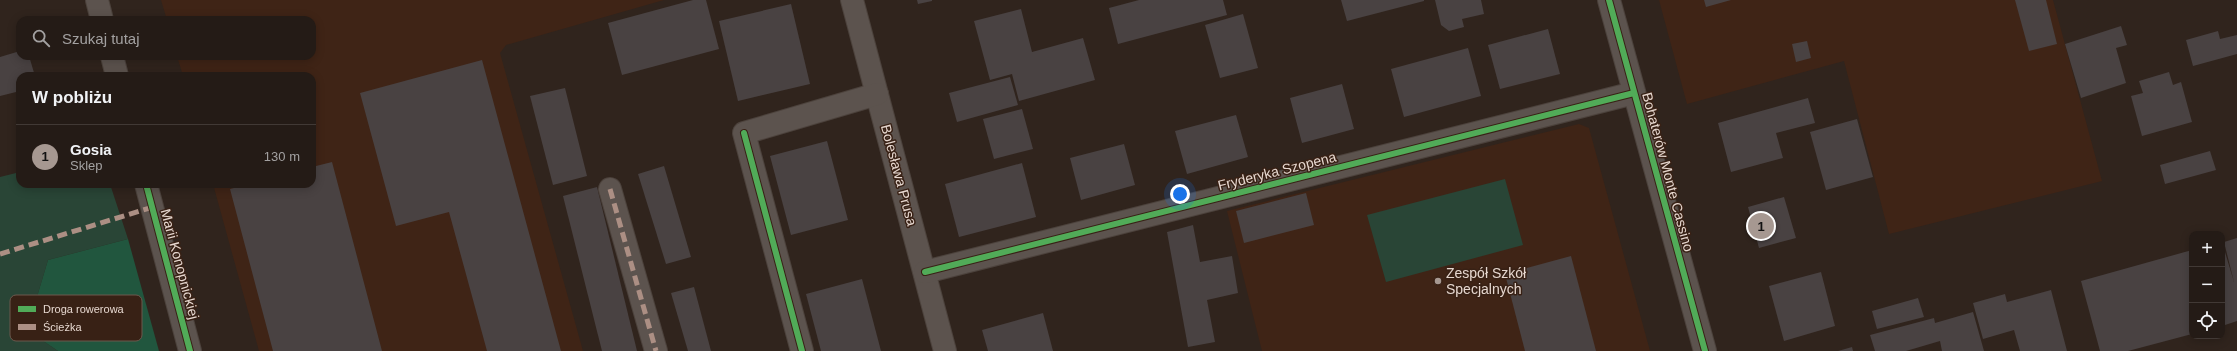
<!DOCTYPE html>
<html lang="pl">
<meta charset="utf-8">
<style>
:root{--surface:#241b16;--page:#302823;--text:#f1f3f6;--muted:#a3a1a1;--line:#413935;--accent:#a69891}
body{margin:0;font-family:Arial,sans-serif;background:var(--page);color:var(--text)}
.controls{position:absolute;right:12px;bottom:12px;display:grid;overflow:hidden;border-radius:8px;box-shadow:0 2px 10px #0003}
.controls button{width:36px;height:36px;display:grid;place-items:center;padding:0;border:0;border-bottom:1px solid var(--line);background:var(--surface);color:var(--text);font:20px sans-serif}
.you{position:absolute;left:1180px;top:194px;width:14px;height:14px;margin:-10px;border:3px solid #fff;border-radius:50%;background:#1a73e8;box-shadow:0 0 0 6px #1a73e833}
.badge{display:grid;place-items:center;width:26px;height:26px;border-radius:50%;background:var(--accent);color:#111;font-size:13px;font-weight:700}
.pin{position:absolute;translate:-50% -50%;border:2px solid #fff;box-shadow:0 1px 4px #0006}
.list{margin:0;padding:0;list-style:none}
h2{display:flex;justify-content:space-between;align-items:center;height:52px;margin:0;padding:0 16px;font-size:17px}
h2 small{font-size:13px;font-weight:400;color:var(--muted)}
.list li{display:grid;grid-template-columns:26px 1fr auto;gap:12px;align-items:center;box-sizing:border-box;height:64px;padding:0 16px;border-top:1px solid var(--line)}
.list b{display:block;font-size:15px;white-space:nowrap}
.list p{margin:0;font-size:13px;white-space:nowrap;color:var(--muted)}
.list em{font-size:13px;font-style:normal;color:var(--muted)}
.icon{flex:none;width:22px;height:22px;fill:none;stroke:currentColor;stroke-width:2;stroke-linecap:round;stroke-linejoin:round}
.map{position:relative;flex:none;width:2237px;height:351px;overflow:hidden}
.search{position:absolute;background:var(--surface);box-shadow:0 2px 10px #0003;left:16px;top:16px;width:300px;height:44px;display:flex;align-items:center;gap:10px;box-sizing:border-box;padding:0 14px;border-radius:12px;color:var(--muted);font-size:15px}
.panel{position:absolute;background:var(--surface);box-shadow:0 2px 10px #0003;left:16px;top:72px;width:300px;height:116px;border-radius:12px}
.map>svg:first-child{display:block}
</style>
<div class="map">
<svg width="2237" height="351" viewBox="0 0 2237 351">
<rect width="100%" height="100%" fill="#30241d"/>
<g fill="#3f2416">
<polygon points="161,0 664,0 506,45 500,53 583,351 259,351 213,184 312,184 312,76 183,76 177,56 312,56 312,20 167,20"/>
<polygon points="1659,0 2053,0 2102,181 1889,234 1844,61 1687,104"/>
<polygon points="1579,124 1589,128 1650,351 1262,351 1227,211"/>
</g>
<g fill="#294536">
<polygon points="20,172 20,184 110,184 128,239 48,260 27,330 58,351 0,351 0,177"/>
<polygon points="1505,179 1523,245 1386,282 1367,215"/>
</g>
<polygon fill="#21563e" points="128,239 159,351 58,351 27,330 48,260"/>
<g fill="#494242">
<polygon points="693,0 706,0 719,49 622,75 608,23"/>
<polygon points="917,0 932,0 932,1 918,4"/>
<polygon points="1139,0 1223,0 1227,15 1118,44 1109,8"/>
<polygon points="1341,0 1424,0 1424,1 1347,21"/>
<polygon points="1435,0 1481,0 1484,14 1462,19 1464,27 1449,31 1441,25"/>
<polygon points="1704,0 1731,0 1706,7"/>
<polygon points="2015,0 2046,0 2057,44 2029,51"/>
<polygon points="791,4 810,84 738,101 719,21"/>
<polygon points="1021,9 1032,52 1083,38 1095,80 1019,101 1012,74 990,80 974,21"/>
<polygon points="1243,14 1258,68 1220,78 1205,25"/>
<polygon points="2121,26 2127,45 2116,48 2126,83 2081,98 2065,44"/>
<polygon points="1548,29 1560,74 1500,89 1488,45"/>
<polygon points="2218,31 2220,39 2237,35 2237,54 2193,66 2186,40"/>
<polygon points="1807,41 1811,58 1796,62 1792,44"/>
<polygon points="1468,48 1481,96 1404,117 1391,69"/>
<polygon points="20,51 20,56 29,56 35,76 20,76 20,91 0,96 0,57"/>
<polygon points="482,60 561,351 487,351 449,212 396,226 360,93"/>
<polygon points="2169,72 2173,85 2181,82 2192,122 2142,136 2131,96 2143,93 2139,81"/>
<polygon points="1010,77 1018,105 957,122 949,93"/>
<polygon points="1342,84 1354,129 1302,143 1290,98"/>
<polygon points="565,88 587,176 553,185 530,96"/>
<polygon points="1808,98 1815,123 1776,133 1783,158 1731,172 1718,123"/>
<polygon points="1022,109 1033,149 994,159 983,119"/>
<polygon points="1236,115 1248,157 1187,174 1175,131"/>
<polygon points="1857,119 1873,177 1826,190 1810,132"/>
<polygon points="827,141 848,220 791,235 770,156"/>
<polygon points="1124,144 1135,185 1081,200 1070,158"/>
<polygon points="2210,151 2216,170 2165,184 2160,165"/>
<polygon points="332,162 382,351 273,351 230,189 249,184 312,184 312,167"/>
<polygon points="1022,163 1036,217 959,237 945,184"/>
<polygon points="664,166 691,257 666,264 638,174"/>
<polygon points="597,187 637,351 602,351 563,196"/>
<polygon points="1306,193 1314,225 1244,243 1236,211"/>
<polygon points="1784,197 1796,238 1759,248 1748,207"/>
<polygon points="1193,225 1200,262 1232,256 1238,293 1207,300 1215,342 1188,347 1167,232"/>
<polygon points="2237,238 2237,321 2222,326 2222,242 2234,282 2224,242"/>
<polygon points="2192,250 2192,334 2128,351 2100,351 2081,281"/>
<polygon points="1571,256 1596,351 1525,351 1505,274"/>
<polygon points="1821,272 1835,326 1784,341 1769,286"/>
<polygon points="862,279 881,351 821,351 806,294"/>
<polygon points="694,287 711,351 688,351 671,293"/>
<polygon points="2051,290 2067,351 2020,351 2014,330 1983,339 1973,303 2005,294 2007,302"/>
<polygon points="1918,298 1924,317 1877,329 1872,311"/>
<polygon points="1973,312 1984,351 1942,351 1940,341 1906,351 1875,351 1870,335 1934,318 1935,323"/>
<polygon points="1043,313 1053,351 988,351 982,330"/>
<polygon points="1852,347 1853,351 1838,351"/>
</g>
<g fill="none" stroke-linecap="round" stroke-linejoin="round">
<defs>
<g id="minor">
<polyline points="97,0 102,20"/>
<polyline points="852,0 945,351"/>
<polyline points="1609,0 1705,351"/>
<polyline points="112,56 117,76"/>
<polyline points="146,184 190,351"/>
<polyline points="610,189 656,351"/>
<polyline points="925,272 1634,93"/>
<polyline points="802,351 744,133 877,94"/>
</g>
</defs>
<use href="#minor" stroke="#4c423c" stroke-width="24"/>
<use href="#minor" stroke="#5c534e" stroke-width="22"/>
<g stroke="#ac8f84" stroke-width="5" stroke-dasharray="10 5" stroke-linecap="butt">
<polyline points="610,189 656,351"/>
<polyline points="0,254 153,207"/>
</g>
<defs>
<g id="cycleway">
<polyline points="1609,0 1705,351"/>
<polyline points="744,133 802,351"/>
<polyline points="146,184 190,351"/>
<polyline points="925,272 1634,93"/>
</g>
</defs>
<use href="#cycleway" stroke="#382115" stroke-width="8"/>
<use href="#cycleway" stroke="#51ab58" stroke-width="6"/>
</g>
<circle fill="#a69891" stroke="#382115" stroke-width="1.5" cx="1438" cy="281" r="4"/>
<g text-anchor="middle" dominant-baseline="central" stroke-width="3" stroke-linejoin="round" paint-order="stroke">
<g font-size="14" fill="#e6d7cf" stroke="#382115">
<text transform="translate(1277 171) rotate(-14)">Fryderyka Szopena</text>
<text transform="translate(1668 172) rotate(75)">Bohaterów Monte Cassino</text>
<text transform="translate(899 175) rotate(75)">Bolesława Prusa</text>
<text transform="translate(180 264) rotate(75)">Marii Konopnickiej</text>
</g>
<g font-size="14" fill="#e6d7cf" stroke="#382115" text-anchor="start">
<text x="1446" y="273">Zespół Szkół<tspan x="1446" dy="16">Specjalnych</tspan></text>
</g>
</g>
<rect x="10" y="295" width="132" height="46" rx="6" fill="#382115" stroke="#6c584d" stroke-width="1"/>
<rect x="18" y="306" width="18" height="6" fill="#51ab58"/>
<rect x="18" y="324" width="18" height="6" fill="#ac8f84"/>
<g font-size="11" fill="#e6d7cf">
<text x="43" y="313">Droga rowerowa</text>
<text x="43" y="331">Ścieżka</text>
</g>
</svg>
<div class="controls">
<button>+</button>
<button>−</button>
<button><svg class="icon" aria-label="locate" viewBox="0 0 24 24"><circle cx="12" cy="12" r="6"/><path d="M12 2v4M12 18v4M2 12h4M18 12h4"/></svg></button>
</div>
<div class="you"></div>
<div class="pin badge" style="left:1761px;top:226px">1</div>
<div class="search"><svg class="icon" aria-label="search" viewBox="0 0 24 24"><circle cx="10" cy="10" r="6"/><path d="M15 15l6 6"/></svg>Szukaj tutaj</div>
<section class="panel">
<h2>W pobliżu<small></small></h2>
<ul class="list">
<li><span class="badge">1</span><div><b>Gosia</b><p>Sklep</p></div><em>130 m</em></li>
</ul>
</section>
</div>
